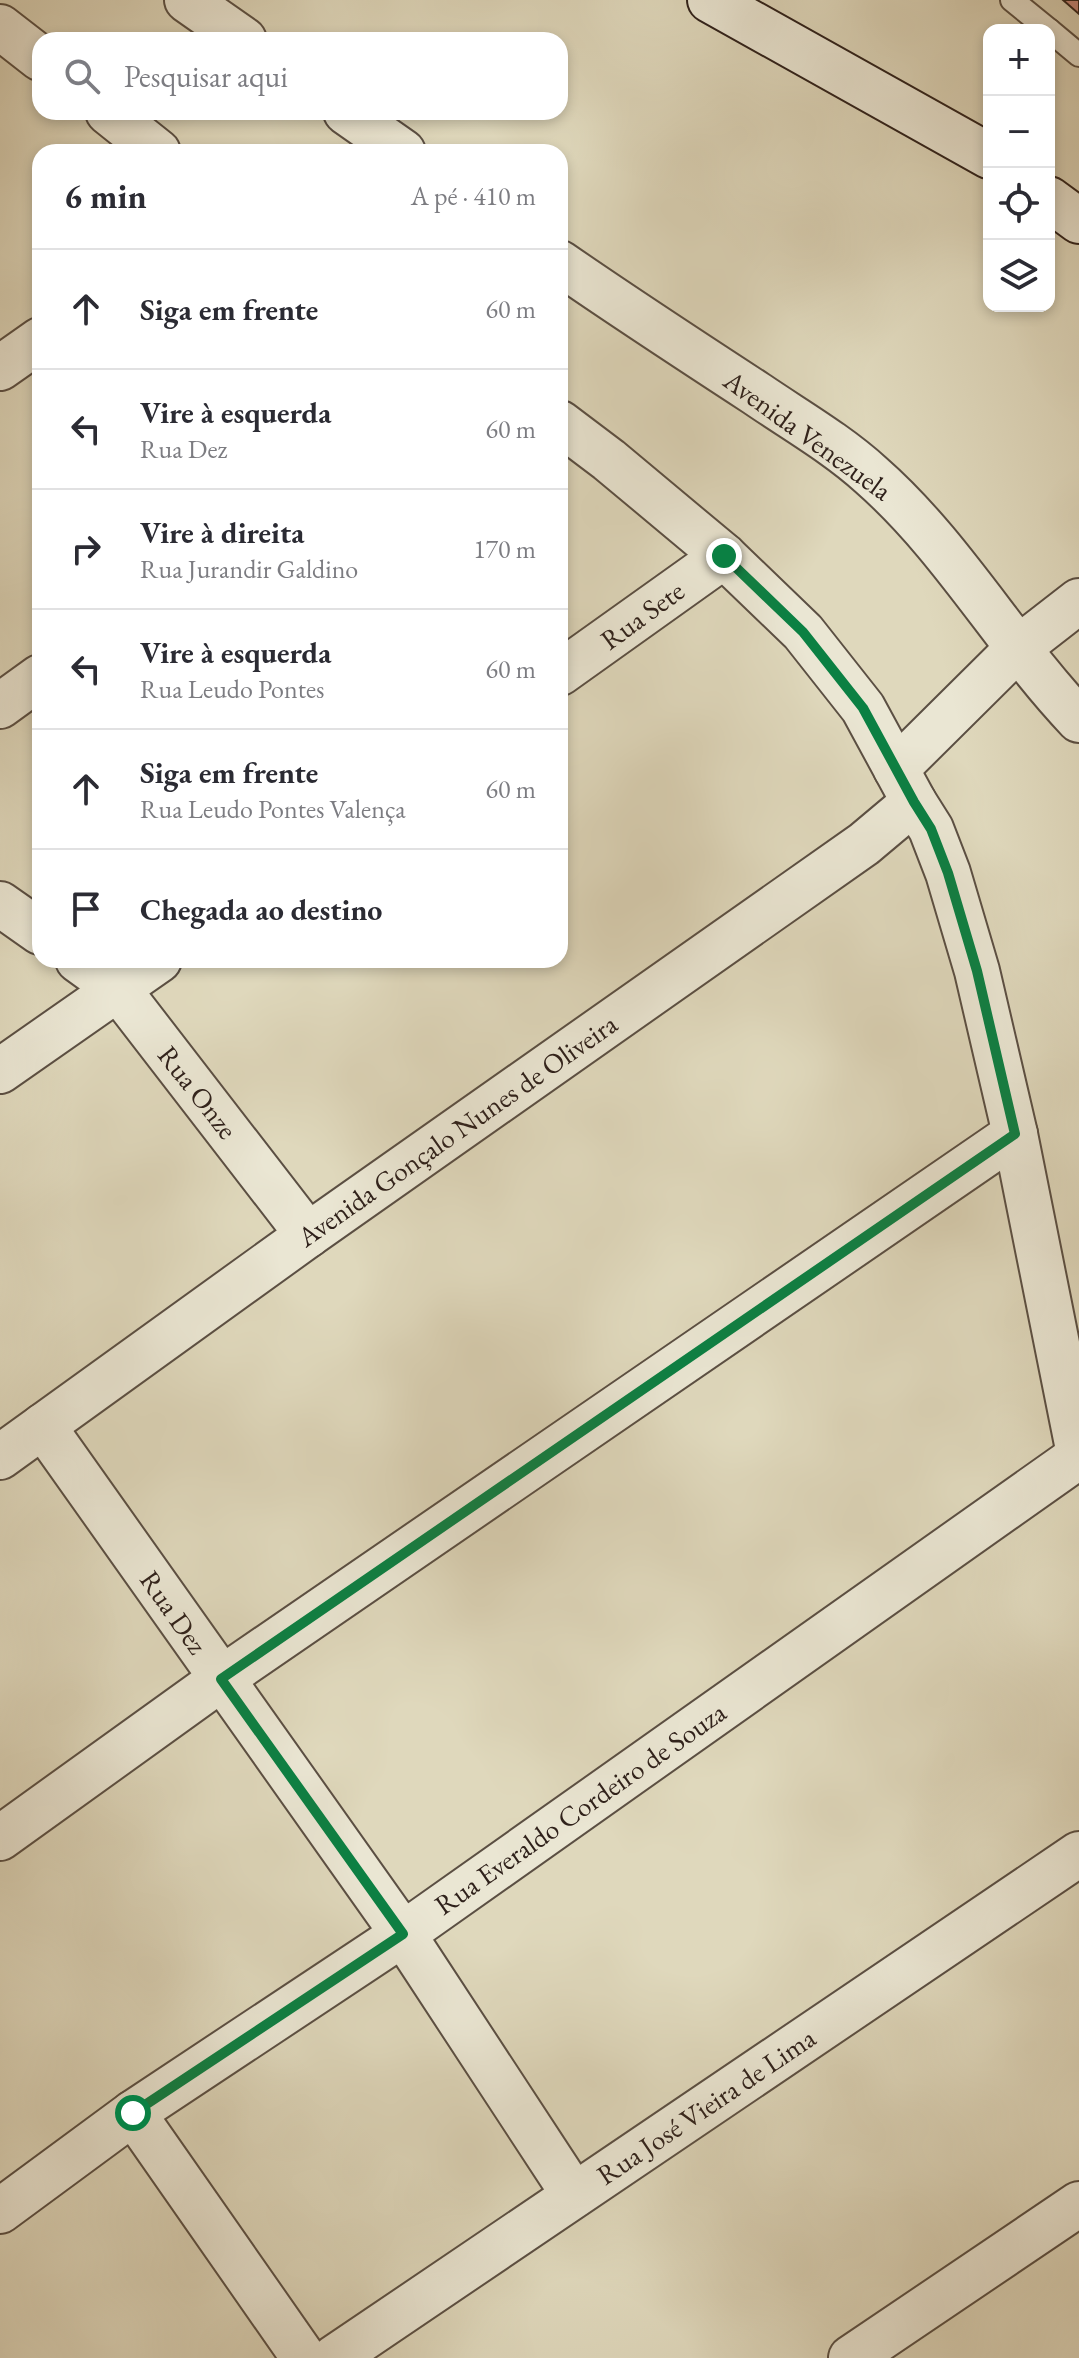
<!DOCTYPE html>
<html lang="pt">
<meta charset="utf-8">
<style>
:root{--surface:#fff;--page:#f7f7f7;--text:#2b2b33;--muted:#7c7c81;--line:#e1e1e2}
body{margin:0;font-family:"EB Garamond",serif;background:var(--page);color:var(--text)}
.controls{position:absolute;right:24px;top:24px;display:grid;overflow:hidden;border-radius:16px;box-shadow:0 4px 12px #0003}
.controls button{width:72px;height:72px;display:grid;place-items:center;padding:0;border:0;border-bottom:2px solid var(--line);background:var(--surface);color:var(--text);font:40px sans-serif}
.stop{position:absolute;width:24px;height:24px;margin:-18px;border:6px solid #0b8043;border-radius:50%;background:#fff}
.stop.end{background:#0b8043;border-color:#fff;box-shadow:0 2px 8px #0008}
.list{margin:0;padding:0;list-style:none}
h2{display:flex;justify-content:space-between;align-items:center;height:104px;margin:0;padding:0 32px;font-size:34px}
h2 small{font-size:26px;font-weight:400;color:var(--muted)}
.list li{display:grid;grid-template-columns:52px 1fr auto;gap:24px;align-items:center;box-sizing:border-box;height:120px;padding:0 32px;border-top:2px solid var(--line)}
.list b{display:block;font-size:30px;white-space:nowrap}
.list p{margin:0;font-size:26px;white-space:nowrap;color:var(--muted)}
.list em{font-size:26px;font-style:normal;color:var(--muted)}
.icon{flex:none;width:44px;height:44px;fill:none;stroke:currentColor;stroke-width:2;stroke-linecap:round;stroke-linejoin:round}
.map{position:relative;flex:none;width:1079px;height:2358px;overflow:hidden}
.search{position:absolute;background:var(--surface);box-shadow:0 4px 12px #0003;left:32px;top:32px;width:536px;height:88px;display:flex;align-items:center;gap:20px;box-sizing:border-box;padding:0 28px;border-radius:24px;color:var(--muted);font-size:30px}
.panel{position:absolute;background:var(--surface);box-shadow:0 4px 12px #0003;left:32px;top:144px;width:536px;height:824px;border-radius:24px}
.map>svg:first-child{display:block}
</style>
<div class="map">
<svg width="1079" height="2358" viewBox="0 0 1079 2358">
<rect width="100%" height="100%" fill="#dfd8bc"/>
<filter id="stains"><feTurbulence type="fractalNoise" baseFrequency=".0025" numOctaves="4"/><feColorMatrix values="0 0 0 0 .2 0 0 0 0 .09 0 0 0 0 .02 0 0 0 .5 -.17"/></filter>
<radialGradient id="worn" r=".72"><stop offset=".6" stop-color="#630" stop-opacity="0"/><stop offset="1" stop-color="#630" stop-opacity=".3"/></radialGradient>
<polygon fill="#c98a7e" stroke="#2f211b" stroke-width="2" points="1063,0 1079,0 1079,14"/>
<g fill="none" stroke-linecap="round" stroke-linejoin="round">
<defs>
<g id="lane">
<polyline points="1012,0 1049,30"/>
<polyline points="1049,30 1079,55"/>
</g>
<g id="street">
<polyline points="187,0 244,40"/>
<polyline points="0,27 40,58"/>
<polyline points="108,112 158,152"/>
<polyline points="346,112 403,152"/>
<path d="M 560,263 C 625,308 691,351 757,394 C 795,420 837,444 871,475 C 952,546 1005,642 1079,720"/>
<polyline points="0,368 40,340"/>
<polyline points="560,423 609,460 724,556 803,632 863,708 914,802 931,829 948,873 977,971 1015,1134 1079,1454"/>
<polyline points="560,673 724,556"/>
<polyline points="0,706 40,677"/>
<polyline points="896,769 1017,649 1079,601"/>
<polyline points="0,904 40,932"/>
<polyline points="78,960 118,989 308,1235"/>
<polyline points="0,1071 159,960"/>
<polyline points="43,1426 403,1934 574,2195"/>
<polyline points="0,1457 308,1235 864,844 914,802"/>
<polyline points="0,1838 221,1679 1015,1134"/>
<polyline points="133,2113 304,2358"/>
<polyline points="0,2211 133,2113 403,1934 1079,1456"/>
<polyline points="334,2358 1079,1854"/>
<polyline points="851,2358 1079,2204"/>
</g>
<g id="secondary">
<polyline points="710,0 989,156"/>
<polyline points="1049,199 1079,221"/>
</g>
</defs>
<use href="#lane" stroke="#5b4f43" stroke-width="26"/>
<use href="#street" stroke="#5b4f43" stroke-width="48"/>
<use href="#secondary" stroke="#2f211b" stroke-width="48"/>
<use href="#lane" stroke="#eae6d3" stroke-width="22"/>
<use href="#street" stroke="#eae6d3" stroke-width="44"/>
<use href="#secondary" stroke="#eae6d3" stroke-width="44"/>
</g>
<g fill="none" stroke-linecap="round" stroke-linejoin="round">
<polyline stroke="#0b8043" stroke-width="10" points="133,2113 403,1934 221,1679 1015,1134 977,971 948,873 931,829 914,802 863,708 803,632 724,556"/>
</g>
<g text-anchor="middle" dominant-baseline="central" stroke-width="6" stroke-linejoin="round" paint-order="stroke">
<g font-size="28" fill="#2f211b" stroke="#eae6d3">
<text transform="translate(808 435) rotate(36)">Avenida Venezuela</text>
<text transform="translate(642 615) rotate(-36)">Rua Sete</text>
<text transform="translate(198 1092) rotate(52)">Rua Onze</text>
<text transform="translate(457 1130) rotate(-35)">Avenida Gonçalo Nunes de Oliveira</text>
<text transform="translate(174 1612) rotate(55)">Rua Dez</text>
<text transform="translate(580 1808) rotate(-35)">Rua Everaldo Cordeiro de Souza</text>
<text transform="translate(706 2106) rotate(-34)">Rua José Vieira de Lima</text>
</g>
</g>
<rect width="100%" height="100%" filter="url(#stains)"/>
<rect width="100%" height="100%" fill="url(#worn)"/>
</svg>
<div class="controls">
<button>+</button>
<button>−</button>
<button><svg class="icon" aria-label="locate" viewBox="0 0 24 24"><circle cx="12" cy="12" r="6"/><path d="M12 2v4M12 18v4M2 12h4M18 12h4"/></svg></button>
<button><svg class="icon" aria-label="layers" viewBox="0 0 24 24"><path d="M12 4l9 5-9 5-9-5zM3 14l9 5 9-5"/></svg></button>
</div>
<div class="stop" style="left:133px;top:2113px"></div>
<div class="stop end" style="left:724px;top:556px"></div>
<div class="search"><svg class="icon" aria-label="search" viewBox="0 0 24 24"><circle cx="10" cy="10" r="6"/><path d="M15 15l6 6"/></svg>Pesquisar aqui</div>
<section class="panel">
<h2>6 min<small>A pé · 410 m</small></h2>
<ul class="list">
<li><svg class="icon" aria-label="ahead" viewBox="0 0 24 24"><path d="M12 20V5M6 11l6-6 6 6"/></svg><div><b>Siga em frente</b></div><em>60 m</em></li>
<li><svg class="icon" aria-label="left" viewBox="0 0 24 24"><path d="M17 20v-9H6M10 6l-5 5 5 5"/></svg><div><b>Vire à esquerda</b><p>Rua Dez</p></div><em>60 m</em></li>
<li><svg class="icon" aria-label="right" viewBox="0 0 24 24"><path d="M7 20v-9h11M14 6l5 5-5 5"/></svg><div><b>Vire à direita</b><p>Rua Jurandir Galdino</p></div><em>170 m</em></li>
<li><svg class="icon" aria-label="left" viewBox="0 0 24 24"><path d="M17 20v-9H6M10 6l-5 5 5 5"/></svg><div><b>Vire à esquerda</b><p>Rua Leudo Pontes</p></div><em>60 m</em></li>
<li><svg class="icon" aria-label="ahead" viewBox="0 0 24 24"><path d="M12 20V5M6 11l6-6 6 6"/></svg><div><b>Siga em frente</b><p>Rua Leudo Pontes Valença</p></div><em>60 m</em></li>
<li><svg class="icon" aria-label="arrive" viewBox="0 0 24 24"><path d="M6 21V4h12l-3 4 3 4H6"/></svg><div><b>Chegada ao destino</b></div></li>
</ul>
</section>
</div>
